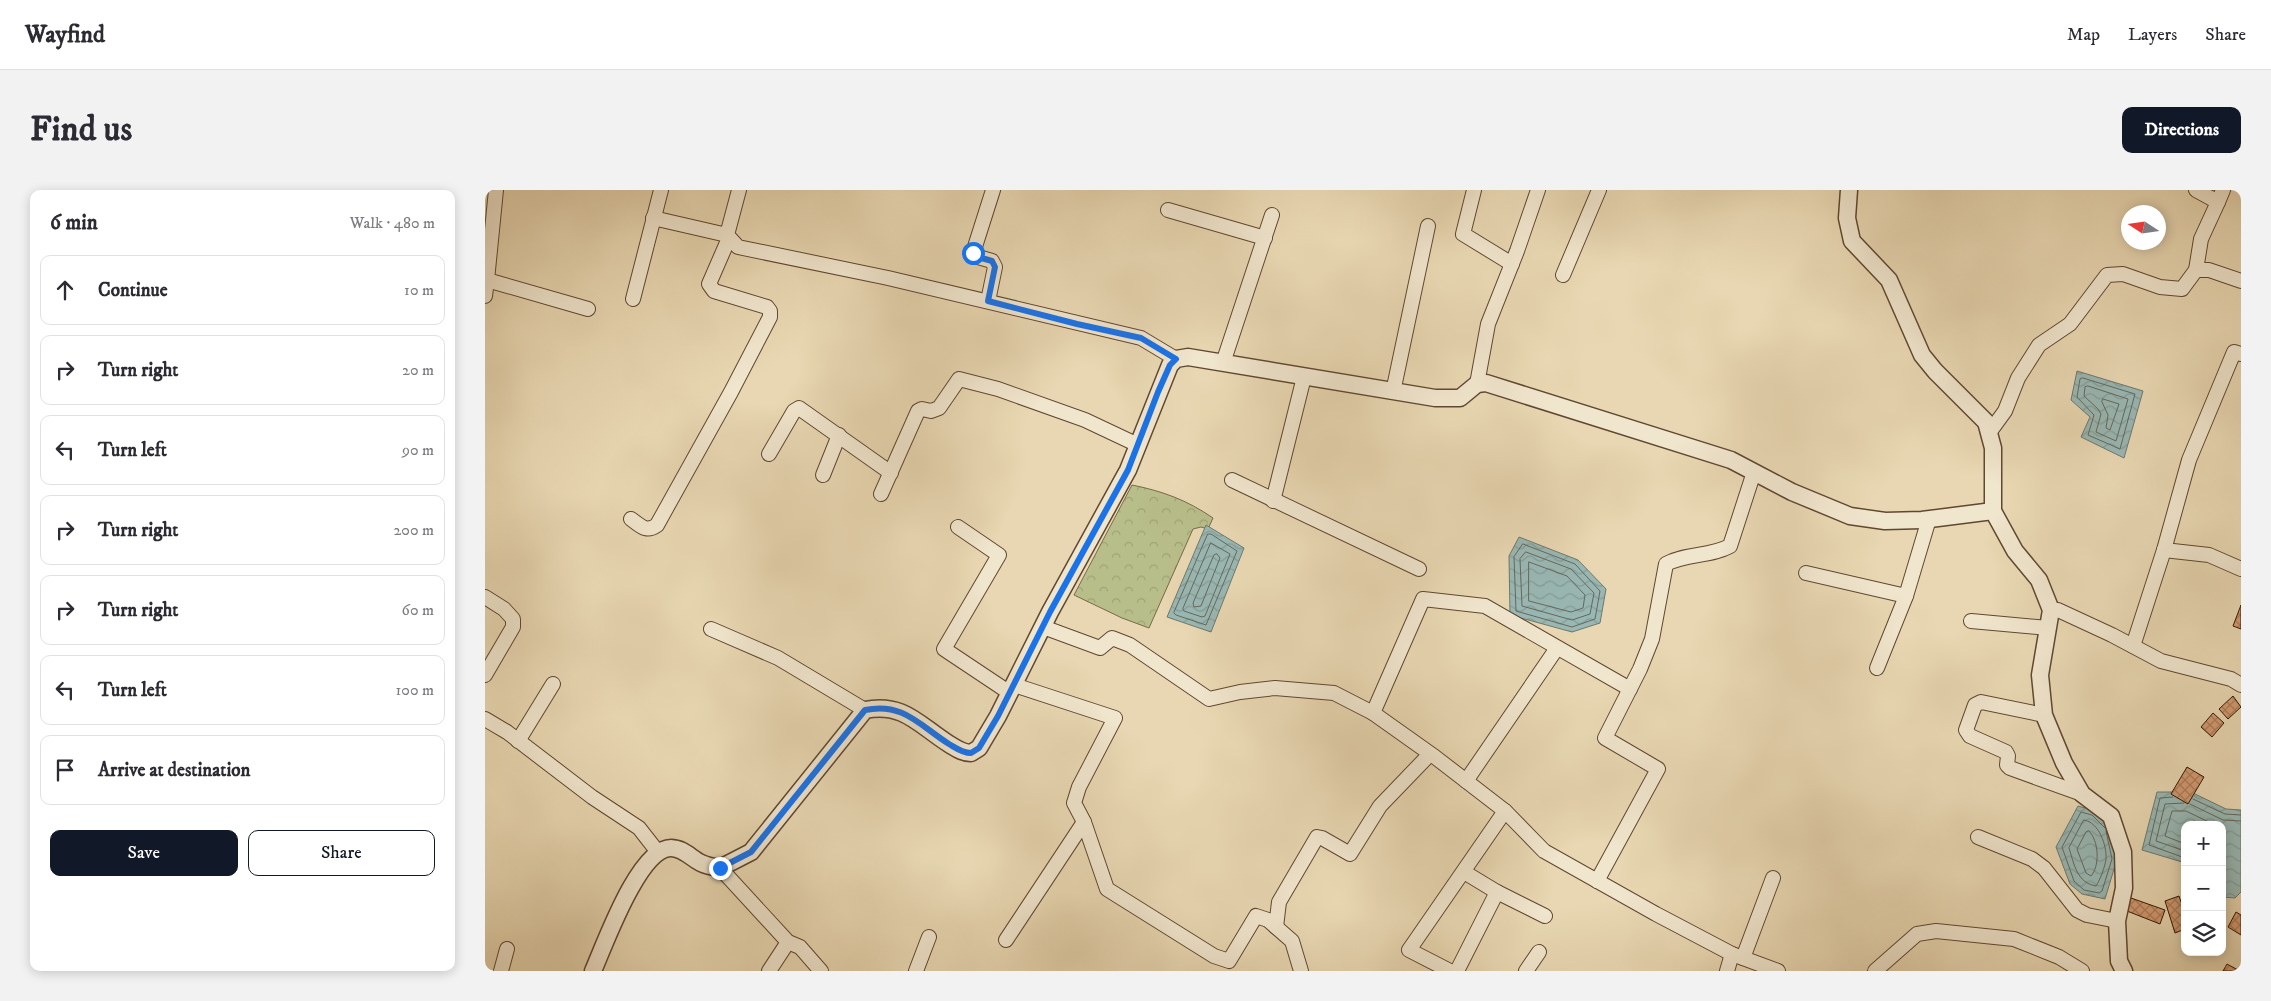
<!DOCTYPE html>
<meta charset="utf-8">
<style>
:root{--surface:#fff;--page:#f2f2f3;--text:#2b2b33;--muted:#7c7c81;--line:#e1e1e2;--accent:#111827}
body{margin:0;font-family:"IM FELL DW Pica",serif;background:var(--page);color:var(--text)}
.controls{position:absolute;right:15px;bottom:15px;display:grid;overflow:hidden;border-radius:10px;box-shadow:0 2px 12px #0003}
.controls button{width:45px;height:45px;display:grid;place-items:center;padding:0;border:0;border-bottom:1px solid var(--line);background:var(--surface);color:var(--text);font:25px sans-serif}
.compass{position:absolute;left:1636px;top:15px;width:45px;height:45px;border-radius:50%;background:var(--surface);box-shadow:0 2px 12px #0003;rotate:282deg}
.stop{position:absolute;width:15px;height:15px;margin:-11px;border:4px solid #1a73e8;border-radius:50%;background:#fff}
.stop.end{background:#1a73e8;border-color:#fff;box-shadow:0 1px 5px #0008}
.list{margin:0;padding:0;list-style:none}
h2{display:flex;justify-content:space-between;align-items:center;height:65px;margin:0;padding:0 20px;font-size:21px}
h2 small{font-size:16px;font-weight:400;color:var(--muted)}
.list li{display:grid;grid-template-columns:32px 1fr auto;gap:15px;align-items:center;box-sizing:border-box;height:70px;margin:0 10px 10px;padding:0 10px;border:1px solid var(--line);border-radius:10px}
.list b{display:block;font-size:19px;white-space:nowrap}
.list em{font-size:16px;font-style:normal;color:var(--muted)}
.actions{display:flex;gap:10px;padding:15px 20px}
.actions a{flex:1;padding:11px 0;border:1px solid var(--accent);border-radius:10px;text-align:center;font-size:18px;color:var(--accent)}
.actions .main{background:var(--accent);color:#fff}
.icon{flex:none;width:28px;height:28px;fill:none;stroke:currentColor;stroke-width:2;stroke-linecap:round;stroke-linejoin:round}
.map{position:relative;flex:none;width:1756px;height:781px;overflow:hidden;border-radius:10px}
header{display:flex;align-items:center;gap:30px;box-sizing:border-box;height:70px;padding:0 25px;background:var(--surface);border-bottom:1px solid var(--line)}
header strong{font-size:24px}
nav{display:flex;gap:28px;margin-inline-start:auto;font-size:18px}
.intro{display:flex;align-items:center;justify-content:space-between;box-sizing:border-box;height:120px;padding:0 30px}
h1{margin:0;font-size:35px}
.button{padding:12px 22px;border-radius:10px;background:var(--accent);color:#fff;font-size:18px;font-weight:700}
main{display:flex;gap:30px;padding:0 30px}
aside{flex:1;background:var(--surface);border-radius:10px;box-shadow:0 2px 12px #0003}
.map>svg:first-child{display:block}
</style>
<header>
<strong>Wayfind</strong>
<nav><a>Map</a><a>Layers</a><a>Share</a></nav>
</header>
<div class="intro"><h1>Find us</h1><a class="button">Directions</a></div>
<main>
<aside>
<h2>6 min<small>Walk · 480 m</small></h2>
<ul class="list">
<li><svg class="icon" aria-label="ahead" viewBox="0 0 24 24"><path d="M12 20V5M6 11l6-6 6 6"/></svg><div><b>Continue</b></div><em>10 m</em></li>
<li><svg class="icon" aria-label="right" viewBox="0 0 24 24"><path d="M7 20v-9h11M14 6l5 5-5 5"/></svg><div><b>Turn right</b></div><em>20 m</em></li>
<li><svg class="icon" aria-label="left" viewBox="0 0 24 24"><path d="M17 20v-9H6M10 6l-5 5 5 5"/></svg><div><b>Turn left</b></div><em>90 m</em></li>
<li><svg class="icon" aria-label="right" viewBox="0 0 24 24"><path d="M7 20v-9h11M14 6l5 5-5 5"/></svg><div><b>Turn right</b></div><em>200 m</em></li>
<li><svg class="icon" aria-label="right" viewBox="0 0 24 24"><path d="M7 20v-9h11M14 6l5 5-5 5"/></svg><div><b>Turn right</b></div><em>60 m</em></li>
<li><svg class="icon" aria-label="left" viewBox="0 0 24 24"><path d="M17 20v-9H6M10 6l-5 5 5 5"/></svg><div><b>Turn left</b></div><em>100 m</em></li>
<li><svg class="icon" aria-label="arrive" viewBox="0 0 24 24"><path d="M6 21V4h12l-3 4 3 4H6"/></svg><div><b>Arrive at destination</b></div></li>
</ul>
<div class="actions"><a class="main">Save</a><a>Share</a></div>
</aside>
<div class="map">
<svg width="1756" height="781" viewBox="0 0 1756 781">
<defs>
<pattern id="park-crowns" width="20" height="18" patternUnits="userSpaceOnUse" patternTransform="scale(1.25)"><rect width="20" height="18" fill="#b8be8a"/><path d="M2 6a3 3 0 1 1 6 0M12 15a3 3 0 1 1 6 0" fill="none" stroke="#9fa375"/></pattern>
<pattern id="water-waves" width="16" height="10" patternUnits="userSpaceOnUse" patternTransform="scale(1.25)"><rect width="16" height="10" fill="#99b8b4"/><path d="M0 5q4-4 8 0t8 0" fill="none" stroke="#849d99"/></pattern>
<pattern id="building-cross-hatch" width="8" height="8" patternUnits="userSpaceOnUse" patternTransform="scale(1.25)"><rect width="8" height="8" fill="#d29a71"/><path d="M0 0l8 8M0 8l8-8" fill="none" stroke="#ab7d5b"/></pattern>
</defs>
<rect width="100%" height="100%" fill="#e8d7b2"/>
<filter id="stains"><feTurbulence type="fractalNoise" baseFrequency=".004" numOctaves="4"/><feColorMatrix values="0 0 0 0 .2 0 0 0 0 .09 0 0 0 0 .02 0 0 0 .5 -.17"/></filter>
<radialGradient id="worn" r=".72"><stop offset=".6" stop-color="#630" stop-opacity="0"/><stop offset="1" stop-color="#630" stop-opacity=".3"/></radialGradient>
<path fill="url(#park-crowns)" stroke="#756b47" d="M 647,295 C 677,301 702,310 728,328 L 723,339 L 716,337 L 708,339 L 664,438 L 637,428 L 589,405 Z"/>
<g fill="url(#water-waves)" stroke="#70786e">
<polygon points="1592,181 1658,201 1639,268 1596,247 1605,227 1586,210"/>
<polygon points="721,335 759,358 726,442 682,427"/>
<polygon points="1034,347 1093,370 1121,399 1115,433 1087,442 1025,425 1024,366"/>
<polygon points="1672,602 1706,602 1741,619 1756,620 1756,702 1750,708 1737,707 1737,635 1700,635 1700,683 1697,672 1657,660"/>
<polygon points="1593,616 1610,621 1625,636 1632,669 1620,709 1597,704 1585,694 1571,657"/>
</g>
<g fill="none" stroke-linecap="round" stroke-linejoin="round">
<g stroke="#66685c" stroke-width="1">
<polygon points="1598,188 1650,204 1635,259 1603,245 1609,225 1592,207 1595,189"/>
<polygon points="1603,196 1643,209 1631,251 1611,242 1616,224 1613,219 1599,206 1600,197"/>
<polygon points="1618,209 1634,214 1625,240 1621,238 1623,225 1617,212"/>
<polygon points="723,344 726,344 752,361 721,435 691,425 689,423"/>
<polygon points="726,353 745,364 720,426 717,427 699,421 698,419"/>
<polygon points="1038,354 1090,374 1115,401 1110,429 1087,437 1031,421 1029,367"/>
<polygon points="1041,362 1086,379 1109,403 1105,424 1087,430 1037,416 1035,369"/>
<polygon points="732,364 735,368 716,416 709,417 708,413 729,365"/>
<polygon points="1044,372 1082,386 1100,405 1098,418 1086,422 1044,411"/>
<polyline points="1688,607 1675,608 1664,655 1700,668"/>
<polyline points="1708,609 1740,624 1756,625"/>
<polyline points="1699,613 1680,614 1671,651 1700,661"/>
<polyline points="1705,614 1738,630 1756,631"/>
<path d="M 1599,630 C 1614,632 1622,656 1621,669 C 1620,677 1615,690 1611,696 C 1592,693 1589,674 1584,658 Z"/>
<polyline points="1620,638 1607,625 1596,622 1577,657 1589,691 1599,700 1614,703 1617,701 1627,669 1621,641"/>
<path d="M 1604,641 C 1614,651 1615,676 1606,686 L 1601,683 L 1592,659 L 1601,642 Z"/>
<polyline points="1700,654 1680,646 1687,621 1701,621 1730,635"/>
</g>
</g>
<g fill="url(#building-cross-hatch)" stroke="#321804">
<polygon points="1756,415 1756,439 1748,436"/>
<polygon points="1748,506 1756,517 1743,529 1734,519"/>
<polygon points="1728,523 1739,533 1727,547 1716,537"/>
<polygon points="1702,577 1719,587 1703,614 1686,604"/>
<polygon points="1694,706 1700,724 1700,739 1690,743 1680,711"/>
<polygon points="1646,708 1680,720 1675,734 1642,721"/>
<polygon points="1751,722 1756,725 1756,745 1743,737"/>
<polygon points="1742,774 1753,780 1753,781 1738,781"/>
</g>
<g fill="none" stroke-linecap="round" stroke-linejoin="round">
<defs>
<g id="minor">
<polyline points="11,0 2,90 103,119"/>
<polyline points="989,0 978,44 1027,74"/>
<polyline points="1711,0 1733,12 1738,0"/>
<polyline points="683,20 780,48"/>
<polyline points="168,28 242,45 253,57 403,88 656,148 691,169"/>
<polyline points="242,45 254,0"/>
<polyline points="1711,80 1716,49 1733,12"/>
<polyline points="1078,85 1114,0"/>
<polyline points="0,106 2,90"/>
<polyline points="148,109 176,0"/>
<polyline points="503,111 510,77 507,71 493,67 488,63 508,0"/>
<polyline points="738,173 787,25"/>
<polyline points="992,194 1003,134 1032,61 1053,0"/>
<polyline points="908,202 943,36"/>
<polyline points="1504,243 1520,221 1533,188 1554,155 1585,134 1622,85 1638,84 1675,97 1697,99 1711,80 1724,80 1756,91"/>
<polyline points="284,264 309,221 314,218 406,283"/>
<polyline points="338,285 354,245"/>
<polyline points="747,290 934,379"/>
<polyline points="396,304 433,221 437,219 446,221 454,218 474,189 513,199 600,230 653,255"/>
<polyline points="788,311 819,187"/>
<path d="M 146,329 C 156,336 161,343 172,335 L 246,202 L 285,127 L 285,121 L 282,117 L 229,101 L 224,94 L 244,48"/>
<polyline points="473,337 514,365 459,459 525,503"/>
<polyline points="1679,360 1724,365 1756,379"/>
<polyline points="1321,383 1421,406"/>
<polyline points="0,407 19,419 28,429 28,437 0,485"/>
<polyline points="1566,420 1573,420 1627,445 1676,471 1746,489 1756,495"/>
<polyline points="1486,431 1563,438"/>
<polyline points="558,437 615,458 627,448 645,455 724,509 755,502 790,498 849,503 888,523 950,567 1020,621 1059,661 1171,724 1247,764 1293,781"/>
<polyline points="226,439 293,468 380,520"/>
<polyline points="1648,456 1679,360 1704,270 1749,162 1756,164"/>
<polyline points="1392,478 1421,406 1444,329"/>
<polyline points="529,495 630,528 594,597 589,613 599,632 622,699 729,766 744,771 771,726 783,730 807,751 816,781"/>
<polyline points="888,523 938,409 1000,416 1145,499"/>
<polyline points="1559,525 1496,512 1490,515 1481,540 1485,546 1521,562 1523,566 1522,575 1525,578 1597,604"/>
<polyline points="0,529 22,542 107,607 154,638 172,661"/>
<polyline points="33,551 68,494"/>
<polyline points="981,591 1072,458"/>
<polyline points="1493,647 1547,669 1559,678 1592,720 1602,725 1632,731"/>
<polyline points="235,678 303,752 315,757 336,781"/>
<polyline points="979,682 1012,702 1060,726"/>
<path d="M 1112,691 L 1173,579 L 1120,548 L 1155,479 L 1167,449 L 1181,374 C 1201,363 1225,367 1245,356 L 1269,282"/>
<polyline points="791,737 794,712 832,647 837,648 865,664 895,616 945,564"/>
<polyline points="521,750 599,632"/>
<polyline points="1258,768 1288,688"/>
<polyline points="16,781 22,759"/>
<polyline points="284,781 303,752"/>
<polyline points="431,781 444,747"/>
<polyline points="965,781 924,760 1020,621"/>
<polyline points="972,781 1012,702"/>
<polyline points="1041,781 1054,762"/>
<polyline points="1242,781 1247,764"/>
<polyline points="1390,781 1432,744 1451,741 1529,749 1574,767 1597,781"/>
</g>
<g id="tertiary">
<polyline points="1364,0 1362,28 1367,51 1404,90 1437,165 1450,181 1501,232 1508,258 1508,321 1530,361 1554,390 1566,420 1555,485 1559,525 1579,573 1597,604 1626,626 1638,662 1639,698 1632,731 1634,771 1639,781"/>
<path d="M 108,781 C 120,754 154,658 186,658 C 198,658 206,668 216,673 C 222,676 229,677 235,678 L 266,662 L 380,520 C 418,512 434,535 464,554 C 471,558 477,563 486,563 L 494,558 L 513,526 L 565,422 L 643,280 L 685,175 L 691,169 L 703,167 L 950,208 L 975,208 L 992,194 L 1001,193 L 1246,270 L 1307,302 L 1365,326 L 1400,331 L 1437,330 L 1508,321"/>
</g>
</defs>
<use href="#minor" stroke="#604830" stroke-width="16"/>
<use href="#tertiary" stroke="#604830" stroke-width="19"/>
<use href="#minor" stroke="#f0e5cd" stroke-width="14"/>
<use href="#tertiary" stroke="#f0e5cd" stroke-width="16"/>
</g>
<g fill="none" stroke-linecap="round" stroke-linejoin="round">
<path stroke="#1a73e8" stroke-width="6" d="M 235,678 L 266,662 L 380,520 C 418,512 434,535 464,554 C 471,558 477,563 486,563 L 494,558 L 513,526 L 565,422 L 643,280 L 673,202 L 685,175 L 691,169 L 656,148 L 592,134 L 503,111 L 510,77 L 507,71 L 493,67 L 488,63"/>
</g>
<rect width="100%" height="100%" filter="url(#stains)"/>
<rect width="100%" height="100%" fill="url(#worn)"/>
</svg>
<div class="controls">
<button>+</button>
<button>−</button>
<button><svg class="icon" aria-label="layers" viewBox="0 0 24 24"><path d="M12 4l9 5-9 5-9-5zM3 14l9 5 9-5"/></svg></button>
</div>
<svg class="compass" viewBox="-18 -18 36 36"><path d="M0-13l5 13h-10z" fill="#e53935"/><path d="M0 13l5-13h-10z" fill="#7c7c81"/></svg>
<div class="stop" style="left:488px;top:63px"></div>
<div class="stop end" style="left:235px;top:678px"></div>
</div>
</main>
